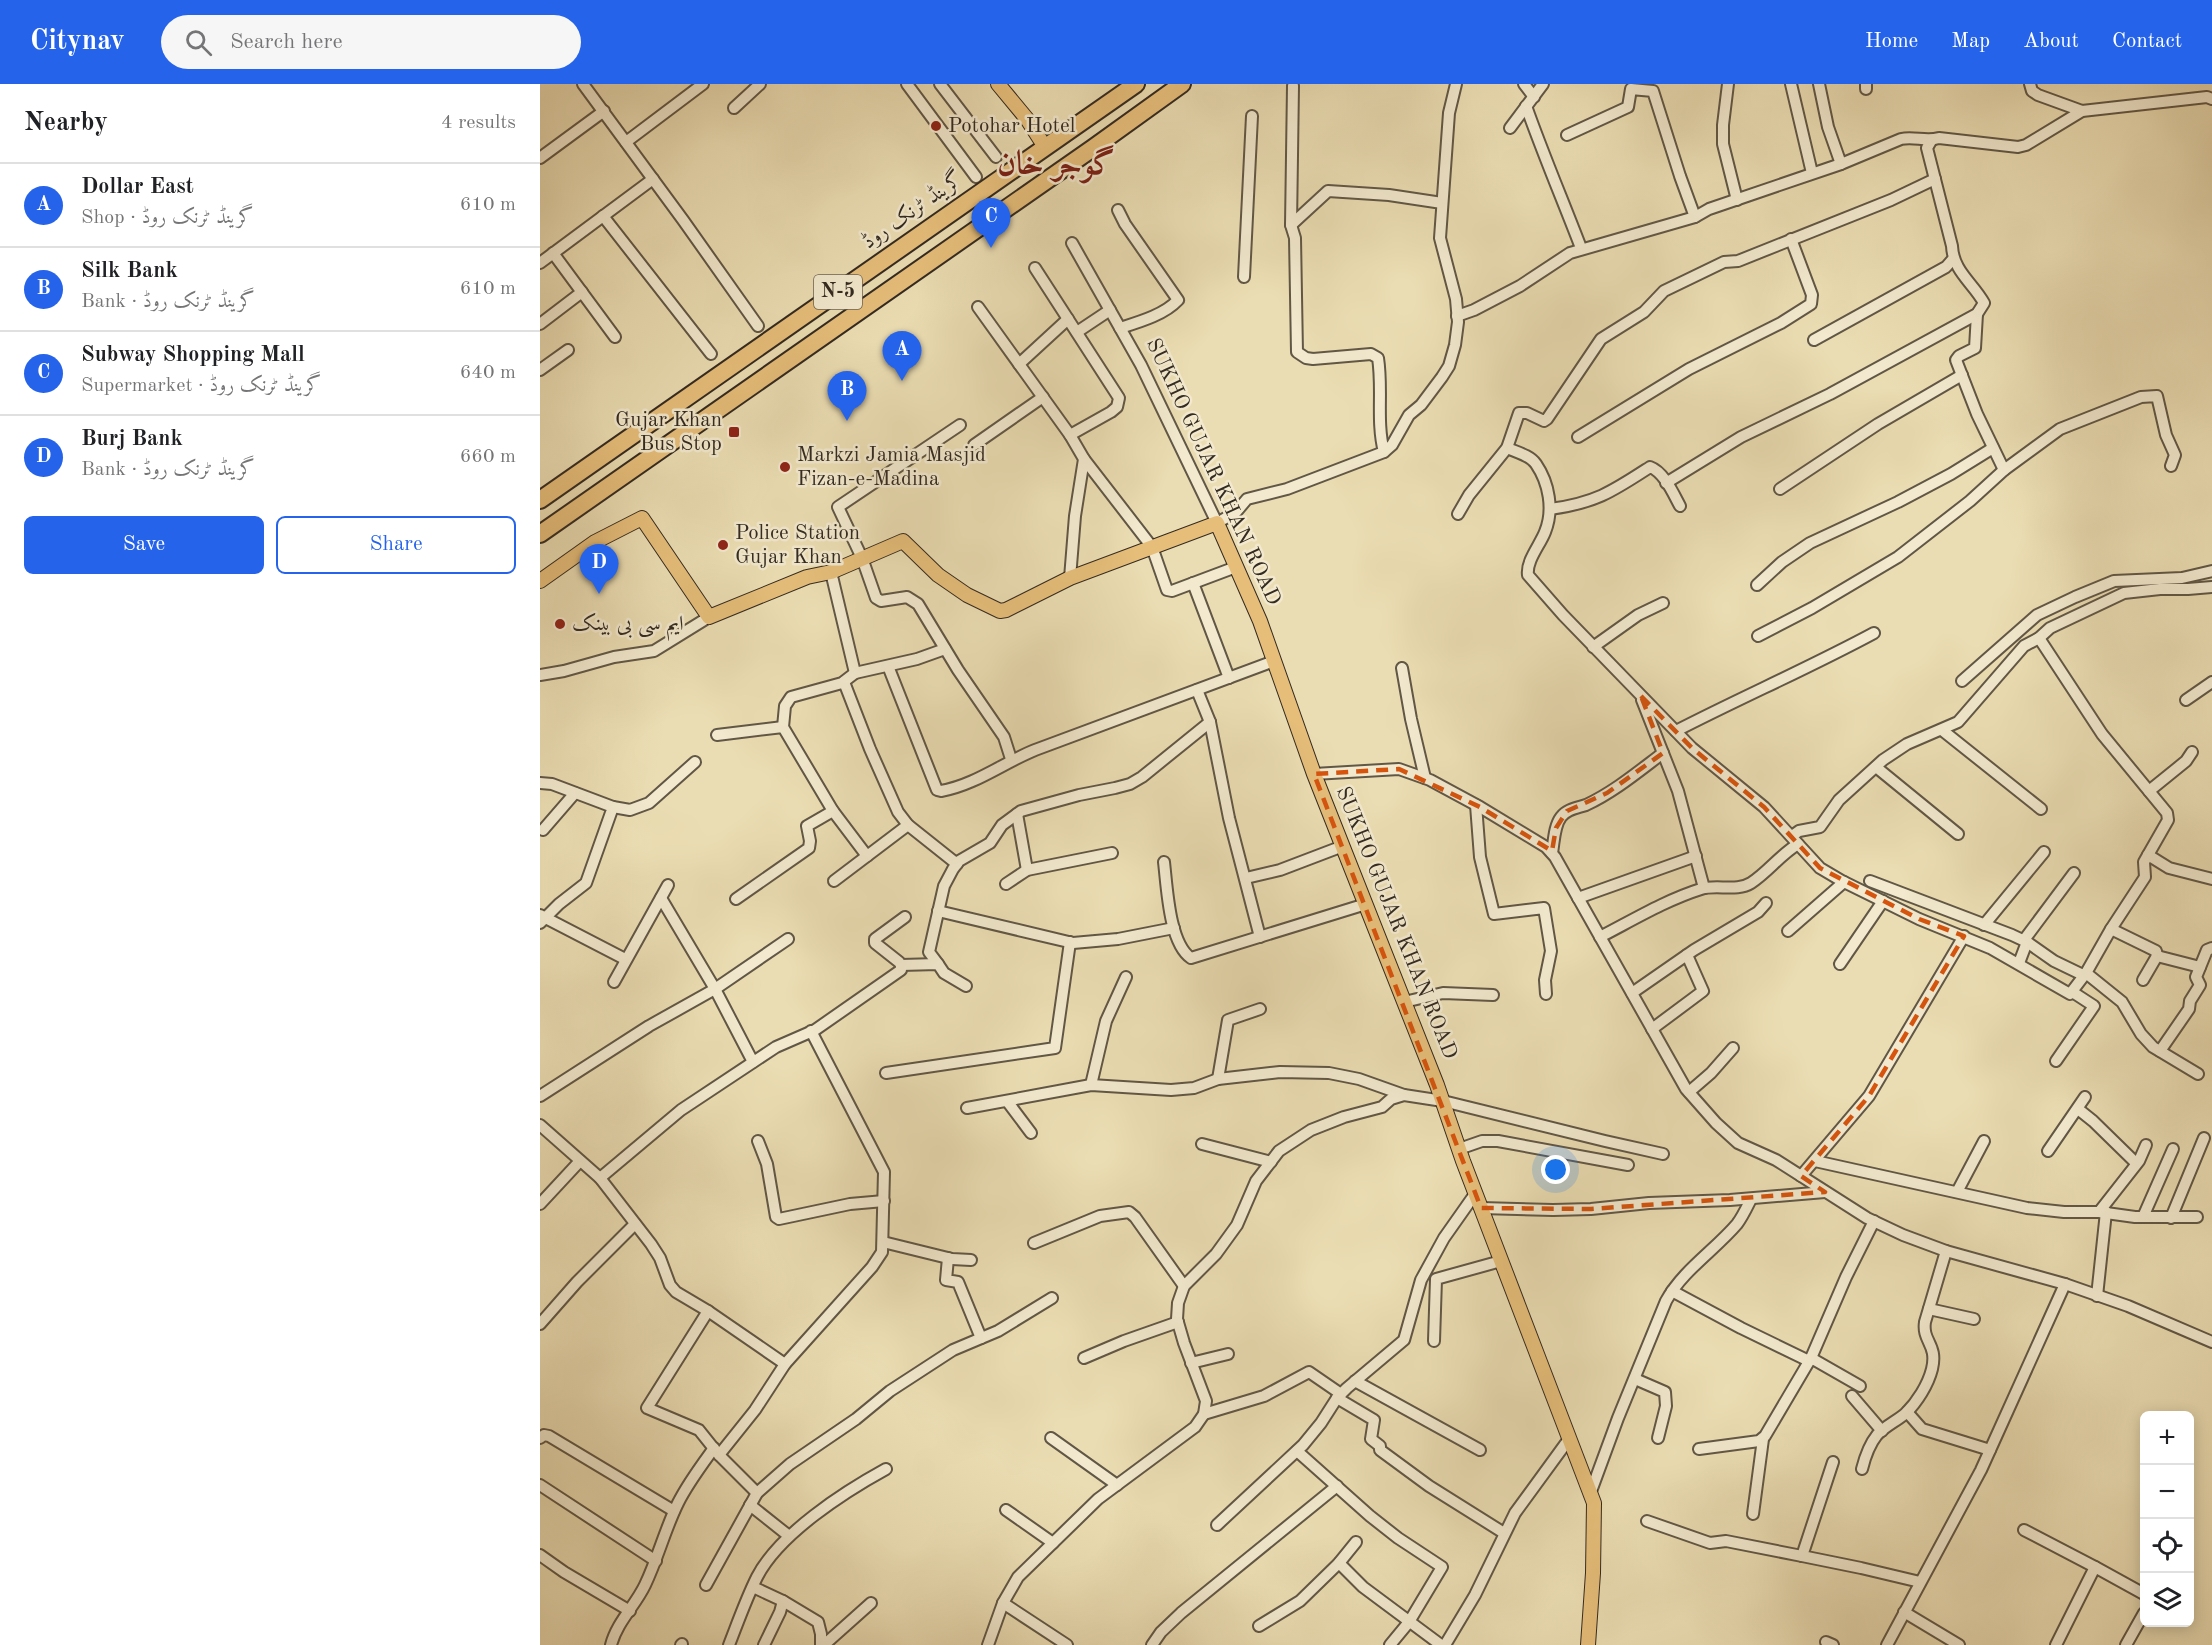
<!DOCTYPE html>
<meta charset="utf-8">
<style>
:root{--surface:#fff;--page:#f6f6f6;--text:#202124;--muted:#757577;--line:#e0e0e0;--accent:#2563eb}
body{margin:0;font-family:"Old Standard TT",Amiri,serif;background:var(--page);color:var(--text)}
.controls{position:absolute;right:18px;bottom:18px;display:grid;overflow:hidden;border-radius:9px;box-shadow:0 3px 15px #0003}
.controls button{width:54px;height:54px;display:grid;place-items:center;padding:0;border:0;border-bottom:2px solid var(--line);background:var(--surface);color:var(--text);font:30px sans-serif}
.you{position:absolute;left:1016px;top:1086px;width:21px;height:21px;margin:-15px;border:4px solid #fff;border-radius:50%;background:#1a73e8;box-shadow:0 0 0 9px #1a73e833}
.badge{display:grid;place-items:center;width:39px;height:39px;border-radius:50%;background:var(--accent);color:#fff;font-size:20px;font-weight:700}
.pin{position:absolute;translate:-50% -50px;filter:drop-shadow(0 2px 3px #0008)}
.pin::after{content:'';position:absolute;top:32px;width:21px;height:18px;background:inherit;clip-path:polygon(0 0,100% 0,50% 100%)}
.list{margin:0;padding:0;list-style:none}
h2{display:flex;justify-content:space-between;align-items:center;height:78px;margin:0;padding:0 24px;font-size:26px}
h2 small{font-size:20px;font-weight:400;color:var(--muted)}
.list li{display:grid;grid-template-columns:39px 1fr auto;gap:18px;align-items:center;box-sizing:border-box;height:84px;padding:0 24px;border-top:2px solid var(--line)}
.list b{display:block;font-size:22px;white-space:nowrap}
.list p{margin:0;font-size:20px;white-space:nowrap;color:var(--muted)}
.list em{font-size:20px;font-style:normal;color:var(--muted)}
.actions{display:flex;gap:12px;padding:18px 24px}
.actions a{flex:1;padding:14px 0;border:2px solid var(--accent);border-radius:9px;text-align:center;font-size:21px;color:var(--accent)}
.actions .main{background:var(--accent);color:#fff}
.icon{flex:none;width:33px;height:33px;fill:none;stroke:currentColor;stroke-width:2;stroke-linecap:round;stroke-linejoin:round}
.map{position:relative;flex:none;width:1672px;height:1561px;overflow:hidden}
header{display:flex;align-items:center;gap:36px;box-sizing:border-box;height:84px;padding:0 30px;background:var(--accent);color:#fff}
header strong{font-size:28px}
nav{display:flex;gap:33px;margin-inline-start:auto;font-size:21px}
.search{width:420px;height:54px;background:var(--page);display:flex;align-items:center;gap:15px;box-sizing:border-box;padding:0 21px;border-radius:33px;color:var(--muted);font-size:22px}
main{display:flex}
aside{flex:1;background:var(--surface)}
.map>svg:first-child{display:block}
</style>
<header>
<strong>Citynav</strong>
<div class="search"><svg class="icon" aria-label="search" viewBox="0 0 24 24"><circle cx="10" cy="10" r="6"/><path d="M15 15l6 6"/></svg>Search here</div>
<nav><a>Home</a><a>Map</a><a>About</a><a>Contact</a></nav>
</header>
<main>
<aside>
<h2>Nearby<small>4 results</small></h2>
<ul class="list">
<li><span class="badge">A</span><div><b>Dollar East</b><p>Shop · گرینڈ ٹرنک روڈ</p></div><em>610 m</em></li>
<li><span class="badge">B</span><div><b>Silk Bank</b><p>Bank · گرینڈ ٹرنک روڈ</p></div><em>610 m</em></li>
<li><span class="badge">C</span><div><b>Subway Shopping Mall</b><p>Supermarket · گرینڈ ٹرنک روڈ</p></div><em>640 m</em></li>
<li><span class="badge">D</span><div><b>Burj Bank</b><p>Bank · گرینڈ ٹرنک روڈ</p></div><em>660 m</em></li>
</ul>
<div class="actions"><a class="main">Save</a><a>Share</a></div>
</aside>
<div class="map">
<svg width="1672" height="1561" viewBox="0 0 1672 1561">
<rect width="100%" height="100%" fill="#ebddb3"/>
<filter id="stains"><feTurbulence type="fractalNoise" baseFrequency=".00333" numOctaves="4"/><feColorMatrix values="0 0 0 0 .2 0 0 0 0 .09 0 0 0 0 .02 0 0 0 .5 -.17"/></filter>
<radialGradient id="worn" r=".72"><stop offset=".6" stop-color="#630" stop-opacity="0"/><stop offset="1" stop-color="#630" stop-opacity=".3"/></radialGradient>
<g fill="none" stroke-linecap="round" stroke-linejoin="round">
<defs>
<g id="minor">
<polyline points="43,0 143,136 218,242"/>
<polyline points="367,0 436,93"/>
<polyline points="400,0 456,73"/>
<polyline points="984,0 994,13"/>
<polyline points="1188,0 1183,41 1183,60 1197,116"/>
<polyline points="1251,0 1272,89"/>
<polyline points="1279,0 1288,43 1301,80"/>
<polyline points="1326,0 1326,5"/>
<polyline points="1490,0 1492,7 1498,11 1542,27"/>
<path d="M 753,2 L 751,141 L 755,154 L 757,268 L 766,274 L 773,275 L 831,270 L 838,274 C 843,305 836,337 844,368"/>
<path d="M 986,22 C 1003,70 1023,117 1041,164"/>
<polyline points="194,24 220,0"/>
<polyline points="970,44 1003,0"/>
<polyline points="1027,51 1088,23 1091,5 1113,7 1140,92 1155,133"/>
<polyline points="86,58 163,0"/>
<polyline points="0,74 64,27"/>
<path d="M 578,126 L 585,140 L 638,216 C 624,231 599,238 580,244"/>
<polyline points="63,132 171,270"/>
<polyline points="751,141 788,107 849,111 902,119"/>
<polyline points="532,159 601,281 677,439 696,428 707,415 747,405 844,368 852,361 869,331 881,321 902,293 909,282 915,261 918,238 916,215 900,154 909,29 916,0"/>
<polyline points="13,169 75,253"/>
<polyline points="0,179 113,95"/>
<polyline points="495,184 579,314 577,323 571,328 530,351"/>
<polyline points="704,193 712,32"/>
<polyline points="438,223 530,351 544,375 535,432 530,494"/>
<polyline points="1437,230 1435,264 1419,272 1416,276 1437,330 1464,386"/>
<path d="M 917,232 L 934,226 L 980,202 L 1030,169 L 1155,133 L 1169,125 L 1301,80 L 1361,55 C 1374,52 1386,58 1399,54 L 1478,63 L 1486,61 L 1542,27 L 1667,13 L 1672,15"/>
<polyline points="0,240 42,208"/>
<polyline points="537,248 570,226"/>
<polyline points="1274,256 1406,183 1413,175"/>
<polyline points="479,280 528,235"/>
<polyline points="0,286 28,266"/>
<polyline points="420,341 298,423 322,474 336,514 341,517 367,513 378,520 418,586 464,653 471,675"/>
<polyline points="1038,353 1149,285 1241,239 1271,220 1272,211 1251,155"/>
<polyline points="434,361 503,313"/>
<path d="M 967,364 C 976,368 990,371 996,380 C 1009,399 1014,426 1005,448 C 1000,461 986,477 988,491 L 1023,531 L 1152,664 L 1224,723 L 1280,784 L 1302,797 L 1379,835 L 1450,864 L 1530,910 L 1546,889 L 1571,845 L 1605,793 L 1604,778 L 1628,736 L 1627,729 L 1562,650 L 1499,554"/>
<polyline points="544,375 612,463 627,506 632,507 696,483"/>
<path d="M 1126,399 L 1201,353 L 1290,310 L 1437,230 L 1444,219 C 1433,199 1413,187 1412,162 L 1387,64 L 1391,57"/>
<polyline points="1240,405 1338,340 1422,291"/>
<path d="M 1010,425 C 1056,419 1073,407 1110,383 C 1124,388 1133,409 1140,422"/>
<polyline points="918,430 929,411 967,364 979,329 987,329 1004,337 1007,335 1061,255 1104,228 1124,207 1184,178 1198,177 1351,116 1395,95"/>
<polyline points="291,488 315,589 377,575 405,565"/>
<polyline points="653,499 689,594"/>
<polyline points="1217,501 1242,478 1270,459 1358,418 1411,390 1453,364"/>
<polyline points="1218,552 1272,524 1358,473 1430,417 1464,386 1520,345 1601,313 1617,312 1626,351 1635,371 1631,382"/>
<polyline points="1053,563 1098,531 1123,519"/>
<path d="M 348,582 L 397,706 L 401,707 C 435,701 463,679 495,666 L 734,577"/>
<polyline points="862,584 871,635 885,694"/>
<polyline points="315,589 302,599 251,613 245,622 243,643 293,727 327,772"/>
<polyline points="0,591 24,587 74,573 114,567 169,533"/>
<polyline points="1422,597 1497,531 1535,513 1574,497 1642,494 1672,487"/>
<polyline points="304,598 330,665 358,728 368,741 417,780"/>
<polyline points="657,606 670,638 689,734 720,853"/>
<polyline points="1102,616 1138,707 1164,804"/>
<polyline points="1646,616 1672,598"/>
<polyline points="1402,646 1501,725"/>
<path d="M 1136,647 C 1202,613 1269,584 1334,549"/>
<polyline points="177,651 243,643"/>
<polyline points="1336,683 1418,750"/>
<polyline points="774,690 859,685 890,696 940,723 1006,763 1015,773 1146,1005 1176,1039 1198,1059 1236,1076 1327,1134 1363,1151 1406,1167 1525,1200 1588,1222 1672,1258"/>
<polyline points="0,699 12,700 73,723 46,799 19,820 0,839"/>
<polyline points="1609,707 1646,677 1652,668"/>
<polyline points="936,721 940,773 954,830 1004,824 1011,867 1005,896 1006,910"/>
<polyline points="73,723 90,726 109,719 155,678"/>
<polyline points="477,730 487,786"/>
<polyline points="3,746 35,709"/>
<polyline points="1252,752 1259,747 1280,743 1299,716 1343,676 1367,660 1418,638 1484,562 1499,554 1510,544 1584,509 1620,505 1648,505 1672,503"/>
<path d="M 1012,769 C 1014,758 1014,742 1021,733 C 1027,725 1037,724 1046,721 C 1074,708 1099,687 1123,669"/>
<polyline points="1608,771 1629,784 1672,795"/>
<path d="M 624,778 C 627,803 629,859 651,874 L 826,820"/>
<polyline points="706,794 740,786 803,762"/>
<polyline points="294,797 368,741"/>
<polyline points="1330,797 1472,851 1487,858 1514,877 1543,891"/>
<polyline points="466,800 487,786 572,769"/>
<polyline points="121,814 175,905 213,978"/>
<polyline points="1038,814 1156,772"/>
<polyline points="196,815 269,764 270,757 267,742 293,727"/>
<polyline points="398,827 533,859 578,855 634,844"/>
<polyline points="0,831 85,875"/>
<polyline points="1444,841 1504,768"/>
<polyline points="1571,845 1616,867 1617,872"/>
<polyline points="1248,847 1304,798"/>
<path d="M 1060,853 C 1093,836 1126,816 1161,805 C 1176,800 1197,808 1211,799 C 1228,788 1240,771 1258,760"/>
<polyline points="1484,856 1534,789"/>
<polyline points="1479,879 1487,858"/>
<polyline points="398,880 389,868 404,802 413,785 419,777 450,759 462,741 481,727 539,711 575,704 590,700 602,693 670,638"/>
<polyline points="1300,880 1343,817"/>
<polyline points="361,881 398,880 404,889 426,902"/>
<polyline points="1546,889 1582,918 1601,950 1613,963 1658,990"/>
<polyline points="1603,896 1617,872 1660,883"/>
<polyline points="74,898 128,801"/>
<polyline points="1092,909 1154,866 1218,828 1226,819"/>
<polyline points="864,918 903,909 953,911"/>
<polyline points="1112,945 1163,907 1147,871"/>
<polyline points="1620,967 1649,925 1650,917 1660,901 1656,893 1667,866 1672,864"/>
<polyline points="1516,977 1554,922 1534,909"/>
<polyline points="346,989 515,964 530,858"/>
<polyline points="678,995 688,936 720,925"/>
<polyline points="551,1001 566,937 586,893"/>
<polyline points="1149,1008 1171,989 1193,964"/>
<polyline points="0,1012 109,942 175,905 248,855"/>
<polyline points="467,1017 491,1049"/>
<polyline points="427,1024 551,1001 631,1006 654,1004 678,995 740,988 789,989 819,995 864,1011"/>
<polyline points="1538,1025 1553,1037 1596,1079"/>
<polyline points="0,1041 60,1094 111,1160 120,1174 130,1201 136,1208 168,1227 245,1280"/>
<polyline points="218,1057 227,1080 236,1133 239,1135 310,1120 344,1117"/>
<polyline points="662,1060 731,1078"/>
<polyline points="919,1065 942,1057 958,1057 1088,1081"/>
<polyline points="1508,1067 1545,1013"/>
<polyline points="1275,1077 1487,1124 1524,1128 1559,1128 1595,1133 1657,1133"/>
<polyline points="1261,1092 1329,1012 1424,852"/>
<polyline points="60,1094 141,1026 236,963 275,946 361,886 361,881 359,878 335,859 335,855 365,833"/>
<polyline points="1417,1108 1444,1057"/>
<polyline points="0,1120 40,1077"/>
<polyline points="941,1124 1013,1126 1051,1125 1109,1119 1190,1116 1285,1108"/>
<polyline points="1559,1128 1599,1077 1606,1061"/>
<polyline points="1603,1133 1633,1065"/>
<polyline points="1631,1134 1664,1054"/>
<polyline points="343,1158 412,1175 431,1176"/>
<polyline points="494,1159 560,1132 589,1128 595,1133 644,1202"/>
<polyline points="408,1174 406,1196 418,1198 441,1254"/>
<polyline points="1132,1207 1201,1244 1269,1277"/>
<polyline points="1557,1212 1566,1128"/>
<polyline points="1389,1225 1434,1235"/>
<polyline points="168,1227 107,1324 159,1346 179,1371 217,1409"/>
<polyline points="0,1240 37,1198 95,1140"/>
<polyline points="894,1257 896,1195 961,1177"/>
<polyline points="544,1274 584,1257 638,1238"/>
<polyline points="1271,1274 1320,1302"/>
<polyline points="651,1279 688,1270"/>
<polyline points="1095,1295 1125,1308 1126,1322 1118,1354"/>
<polyline points="815,1297 940,1366"/>
<polyline points="1312,1312 1342,1347"/>
<polyline points="797,1314 834,1336 831,1355 840,1362 840,1366 889,1402 964,1449"/>
<polyline points="1367,1328 1382,1345 1450,1366"/>
<polyline points="664,1330 724,1312 769,1288 801,1310"/>
<polyline points="0,1354 4,1351 9,1352 134,1427"/>
<polyline points="511,1354 577,1401"/>
<polyline points="1159,1365 1219,1357 1225,1352 1271,1274 1306,1193 1334,1137"/>
<polyline points="757,1367 830,1432 858,1454 902,1483 869,1538 850,1561"/>
<polyline points="179,1371 215,1326 245,1280 332,1183 342,1168 344,1088 271,947"/>
<polyline points="1293,1378 1262,1472 1321,1484 1380,1498"/>
<path d="M 1322,1385 C 1325,1373 1329,1361 1337,1351 C 1345,1342 1357,1337 1366,1329 C 1377,1318 1388,1301 1392,1285 C 1398,1260 1382,1258 1385,1238 L 1406,1167"/>
<polyline points="0,1401 116,1477"/>
<path d="M 1050,1410 L 1078,1334 L 1126,1217 C 1143,1186 1175,1166 1197,1140 C 1203,1132 1207,1123 1211,1115"/>
<polyline points="210,1421 249,1452"/>
<polyline points="466,1426 513,1459"/>
<polyline points="1213,1430 1223,1355"/>
<polyline points="1107,1437 1170,1459 1186,1457 1262,1472"/>
<polyline points="677,1441 763,1361 781,1339 797,1314 807,1304 864,1256 881,1196 904,1154 935,1110"/>
<polyline points="1484,1446 1555,1483 1516,1561"/>
<polyline points="0,1471 24,1488 90,1527"/>
<polyline points="799,1479 823,1503 901,1561"/>
<polyline points="1555,1483 1604,1510"/>
<polyline points="166,1501 217,1409 250,1380 316,1335 350,1307 413,1266 458,1247 512,1214"/>
<polyline points="213,1503 243,1517 240,1528 224,1561"/>
<polyline points="243,1517 278,1538 281,1550 281,1561"/>
<polyline points="463,1519 527,1561"/>
<polyline points="1364,1528 1419,1561"/>
<polyline points="719,1542 760,1517 799,1479 816,1458"/>
<polyline points="1286,1558 1293,1561"/>
<path d="M 71,1561 C 77,1538 95,1522 105,1501 C 118,1474 125,1445 138,1419 C 148,1399 161,1382 174,1364"/>
<polyline points="141,1561 142,1560"/>
<path d="M 189,1561 C 198,1538 206,1515 217,1493 C 239,1450 304,1408 346,1385"/>
<polyline points="284,1561 331,1519"/>
<polyline points="448,1561 463,1519 478,1493 558,1415 655,1343 664,1330 666,1317 644,1259 637,1235 638,1219 644,1202 676,1170 697,1141 716,1097 739,1067 771,1046 804,1033 842,1023 851,1015 864,1011 903,1017 1065,1057 1123,1070"/>
<polyline points="612,1561 621,1548 641,1529 797,1402"/>
<polyline points="905,1561 935,1511 975,1429 1029,1355"/>
<polyline points="1347,1561 1441,1386 1525,1200"/>
<polyline points="1586,1561 1604,1529"/>
</g>
<g id="major">
<polyline points="458,0 487,35 505,63"/>
<polyline points="0,497 55,458 102,434 169,533 267,493 291,488 363,457 398,491 427,511 460,527 466,526 530,494 677,439 720,537 774,690 897,1001 923,1077 1054,1419 1053,1489 1048,1561"/>
</g>
<g id="highway">
<polyline points="0,416 596,0"/>
<polyline points="0,450 553,64 642,0"/>
</g>
</defs>
<use href="#minor" stroke="#615746" stroke-width="14"/>
<use href="#major" stroke="#332a21" stroke-width="16"/>
<use href="#highway" stroke="#332a21" stroke-width="20"/>
<use href="#minor" stroke="#f2e9ce" stroke-width="10"/>
<use href="#major" stroke="#e6be7a" stroke-width="14"/>
<use href="#highway" stroke="#e6be7a" stroke-width="16"/>
</g>
<path fill="none" stroke="#d6540e" stroke-width="4.5" stroke-dasharray="12 8" stroke-linejoin="round" d="M 1101,612 L 1152,664 L 1224,723 L 1280,784 L 1379,835 L 1424,852 L 1329,1012 L 1261,1092 L 1285,1108 L 1051,1125 L 941,1124 L 774,690 L 859,685 L 940,723 L 1012,767 L 1016,744 L 1027,727 L 1067,709 L 1123,669 Z"/>
<g fill="#8f2418" stroke="#f2e9ce" stroke-width="2">
<circle cx="396" cy="42" r="6"/>
<rect x="188" y="342" width="12" height="12" rx="3"/>
<circle cx="245" cy="383" r="6"/>
<circle cx="183" cy="461" r="6"/>
<circle cx="20" cy="540" r="6"/>
</g>
<g text-anchor="middle" dominant-baseline="central" stroke-width="5" stroke-linejoin="round" paint-order="stroke">
<rect fill="#f2e9ce" stroke="#6c6355" stroke-width="1.5" x="274" y="191" width="48" height="34" rx="4.5"/>
<g font-size="20" font-weight="bold" fill="#332a21">
<text x="298" y="208">N-5</text>
</g>
<g font-size="21" fill="#332a21" stroke="#f2e9ce" text-anchor="start">
<text x="408" y="42">Potohar Hotel</text>
<text x="182" y="336" text-anchor="end">Gujar Khan<tspan x="182" dy="24">Bus Stop</tspan></text>
<text x="257" y="371">Markzi Jamia Masjid<tspan x="257" dy="24">Fizan-e-Madina</tspan></text>
<text x="195" y="449">Police Station<tspan x="195" dy="24">Gujar Khan</tspan></text>
<text x="32" y="540">ایم سی بی بینک</text>
</g>
<g font-size="21" fill="#332a21" stroke="#f2e9ce">
<text transform="translate(373 127) rotate(-35)">گرینڈ ٹرنک روڈ</text>
<text transform="translate(673 388) rotate(65)">SUKHO GUJAR KHAN ROAD</text>
<text transform="translate(856 839) rotate(68)">SUKHO GUJAR KHAN ROAD</text>
</g>
<g font-size="33" font-weight="bold" fill="#7a1f14" stroke="#f2e9ce">
<text x="516" y="81">گوجر خان</text>
</g>
</g>
<rect width="100%" height="100%" filter="url(#stains)"/>
<rect width="100%" height="100%" fill="url(#worn)"/>
</svg>
<div class="controls">
<button>+</button>
<button>−</button>
<button><svg class="icon" aria-label="locate" viewBox="0 0 24 24"><circle cx="12" cy="12" r="6"/><path d="M12 2v4M12 18v4M2 12h4M18 12h4"/></svg></button>
<button><svg class="icon" aria-label="layers" viewBox="0 0 24 24"><path d="M12 4l9 5-9 5-9-5zM3 14l9 5 9-5"/></svg></button>
</div>
<div class="you"></div>
<div class="pin badge" style="left:362px;top:297px">A</div>
<div class="pin badge" style="left:307px;top:337px">B</div>
<div class="pin badge" style="left:451px;top:164px">C</div>
<div class="pin badge" style="left:59px;top:510px">D</div>
</div>
</main>
